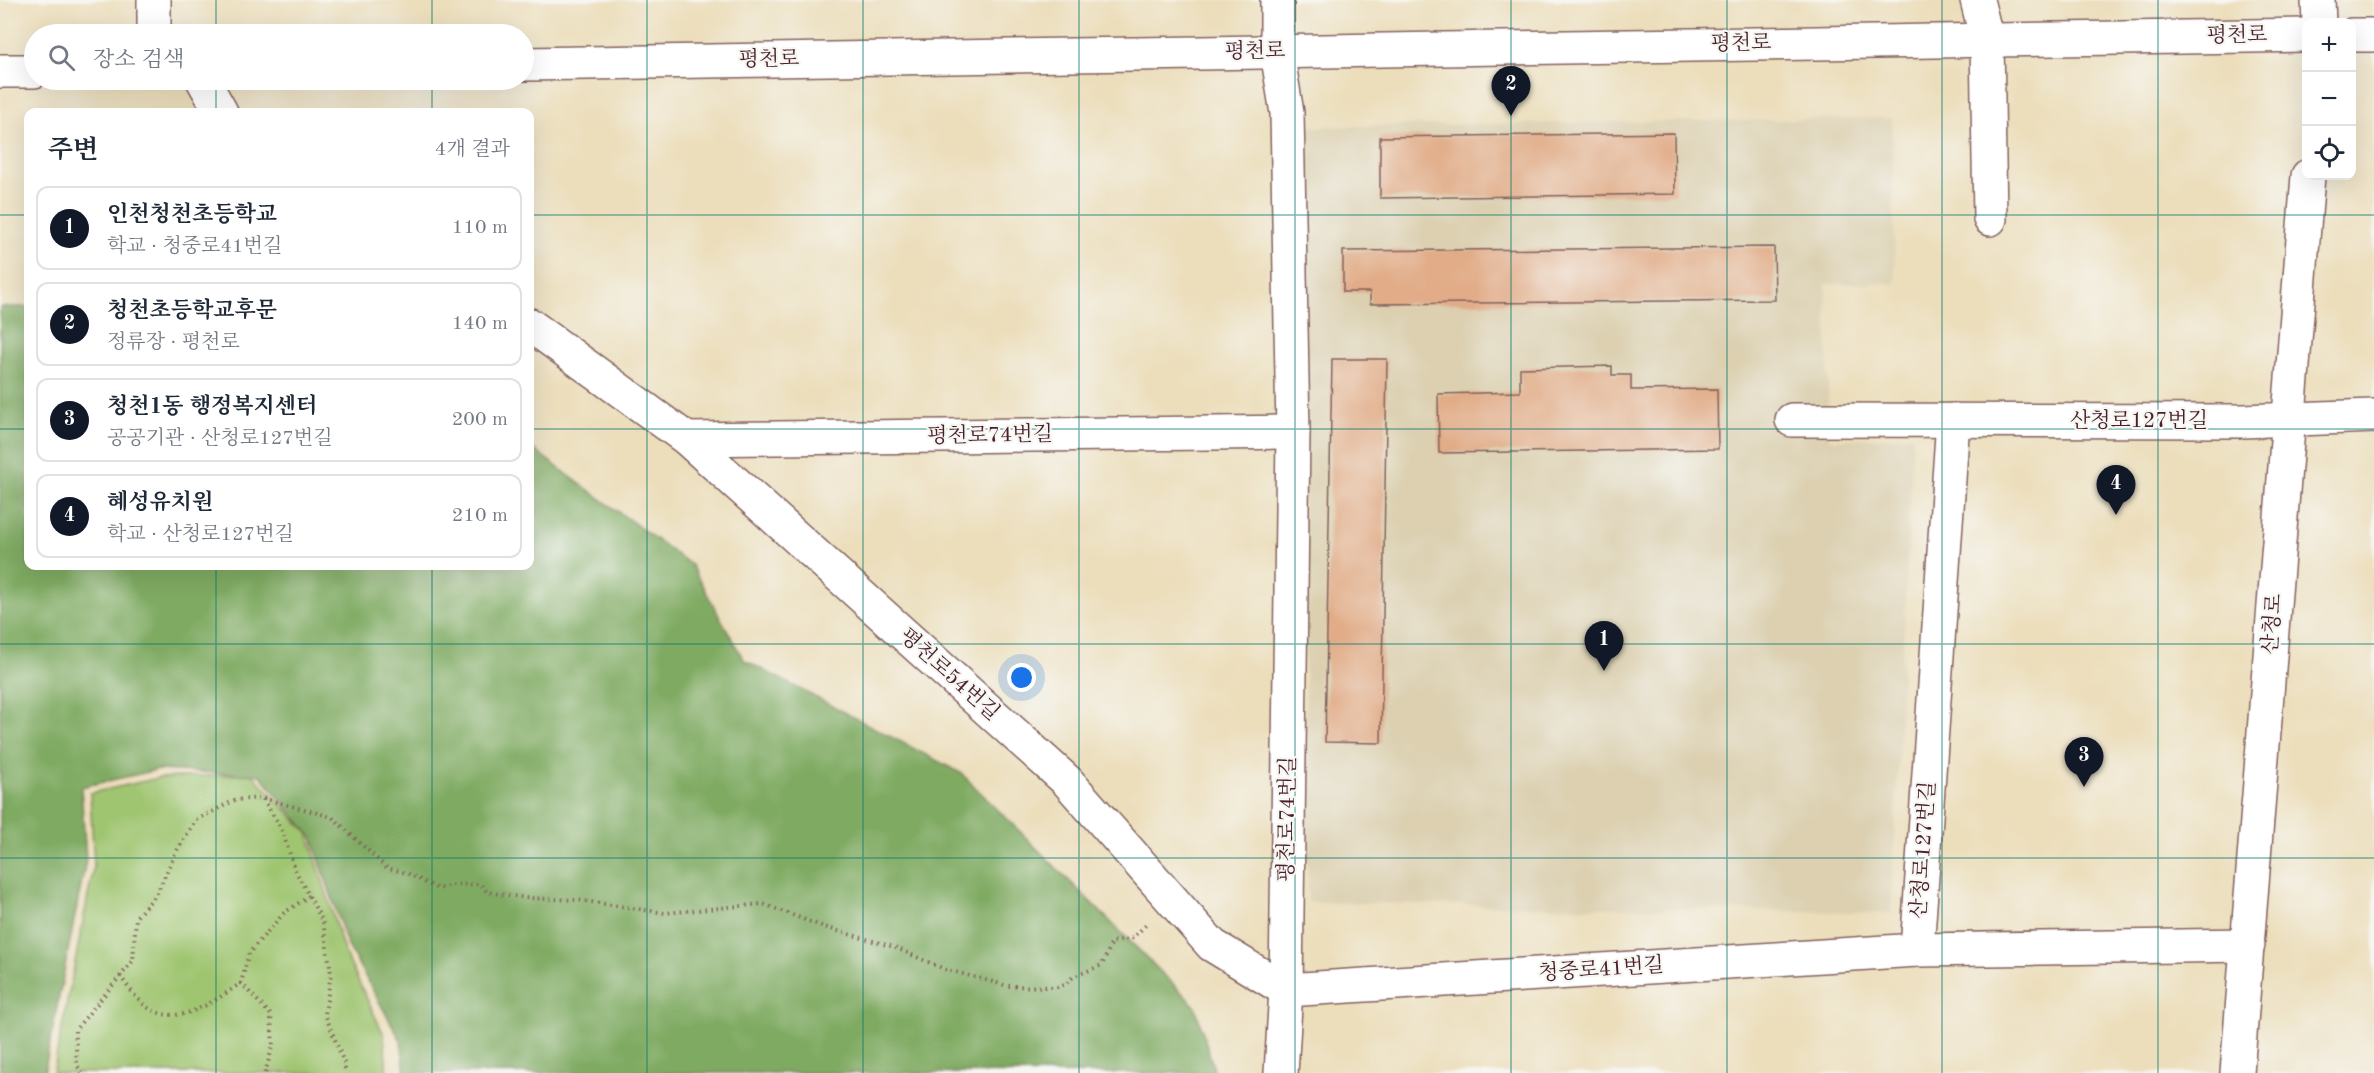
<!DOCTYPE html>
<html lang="ko">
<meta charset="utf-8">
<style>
:root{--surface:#fff;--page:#f6f6f7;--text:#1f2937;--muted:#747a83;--line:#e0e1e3;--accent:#111827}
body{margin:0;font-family:"Old Standard TT","Noto Serif KR",serif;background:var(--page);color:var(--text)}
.controls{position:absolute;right:18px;top:18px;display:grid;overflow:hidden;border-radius:12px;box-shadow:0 6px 24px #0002}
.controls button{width:54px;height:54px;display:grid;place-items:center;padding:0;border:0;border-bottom:2px solid var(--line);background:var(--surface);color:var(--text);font:30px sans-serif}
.you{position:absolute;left:1022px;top:678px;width:21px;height:21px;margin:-15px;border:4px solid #fff;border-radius:50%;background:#1a73e8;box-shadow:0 0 0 9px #1a73e833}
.badge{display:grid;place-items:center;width:39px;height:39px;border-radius:50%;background:var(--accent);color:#fff;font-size:20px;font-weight:700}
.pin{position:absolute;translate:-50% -50px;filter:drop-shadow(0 2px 3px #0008)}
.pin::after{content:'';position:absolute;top:32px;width:21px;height:18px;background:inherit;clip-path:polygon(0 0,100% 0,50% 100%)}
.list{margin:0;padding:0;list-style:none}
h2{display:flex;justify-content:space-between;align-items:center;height:78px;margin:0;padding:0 24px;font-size:26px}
h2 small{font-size:20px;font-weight:400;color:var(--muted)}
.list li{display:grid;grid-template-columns:39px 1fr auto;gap:18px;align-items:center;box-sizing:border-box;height:84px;margin:0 12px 12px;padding:0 12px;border:2px solid var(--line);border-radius:12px}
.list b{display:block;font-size:22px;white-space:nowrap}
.list p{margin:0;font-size:20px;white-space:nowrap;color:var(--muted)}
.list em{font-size:20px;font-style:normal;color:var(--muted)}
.icon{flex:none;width:33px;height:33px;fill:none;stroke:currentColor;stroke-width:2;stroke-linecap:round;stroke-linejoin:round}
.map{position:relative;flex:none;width:2374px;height:1073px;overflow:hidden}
.search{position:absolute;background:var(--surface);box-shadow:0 6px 24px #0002;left:24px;top:24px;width:510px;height:66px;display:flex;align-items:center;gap:15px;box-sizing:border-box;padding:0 21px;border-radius:33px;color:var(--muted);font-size:22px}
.panel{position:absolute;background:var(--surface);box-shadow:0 6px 24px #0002;left:24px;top:108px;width:510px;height:462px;border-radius:12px}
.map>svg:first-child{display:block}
</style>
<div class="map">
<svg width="2374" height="1073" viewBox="0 0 2374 1073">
<rect width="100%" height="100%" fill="#f6f6f2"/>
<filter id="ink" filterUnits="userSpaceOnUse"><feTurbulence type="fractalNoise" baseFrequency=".0167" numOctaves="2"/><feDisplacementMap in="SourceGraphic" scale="12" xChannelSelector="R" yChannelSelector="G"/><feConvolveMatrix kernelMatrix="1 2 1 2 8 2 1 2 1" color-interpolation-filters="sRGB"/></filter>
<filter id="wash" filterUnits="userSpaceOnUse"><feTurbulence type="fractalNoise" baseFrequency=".008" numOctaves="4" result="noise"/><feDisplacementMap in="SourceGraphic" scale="24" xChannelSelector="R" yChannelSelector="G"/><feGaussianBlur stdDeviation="1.35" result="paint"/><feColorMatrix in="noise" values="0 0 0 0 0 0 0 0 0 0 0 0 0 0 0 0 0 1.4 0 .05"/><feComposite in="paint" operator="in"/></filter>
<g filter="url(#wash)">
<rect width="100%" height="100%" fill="#ecdebb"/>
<polygon fill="#dcd0b1" points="1892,118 1895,283 1826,284 1829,440 1913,436 1891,913 1308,902 1299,127"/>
<polygon fill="#9fc570" stroke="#74724e" stroke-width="1.5" points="252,774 308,833 344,951 384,1035 387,1073 53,1073 94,866 90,793 159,778"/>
<polygon fill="#7faa62" stroke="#646446" stroke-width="1.5" points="0,307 28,307 28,566 530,566 530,447 691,565 744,660 961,773 1195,1006 1215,1073 405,1073 401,1041 347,944 312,837 260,775 157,770 81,787 86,860 44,1073 0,1073"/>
<g id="blocks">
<g fill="#e1ac87">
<polygon points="1674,133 1675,194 1380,198 1380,137"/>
<polygon points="1774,247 1775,300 1370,304 1370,292 1343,292 1343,251"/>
<polygon points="1332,359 1387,359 1381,743 1325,742"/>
<polygon points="1612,366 1612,375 1631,375 1631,390 1717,389 1718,449 1439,453 1438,394 1520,392 1520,368"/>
</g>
</g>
</g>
<g filter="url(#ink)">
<use href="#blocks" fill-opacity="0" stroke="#83625d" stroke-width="1.5"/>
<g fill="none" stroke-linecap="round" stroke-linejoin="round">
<defs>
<g id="minor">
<polyline points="1277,0 1277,52 1287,113 1293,432 1286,990 1281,1073"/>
<polyline points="1977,0 1987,40 1990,219"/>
<polyline points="2318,0 2319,22"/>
<polyline points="154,34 154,0"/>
<polyline points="203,80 221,112"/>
<polyline points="530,325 687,439 1067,781 1212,945 1286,990"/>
<polyline points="1792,420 2243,421 2374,416"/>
<polyline points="687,439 1293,432"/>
<polyline points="1917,950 1953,420"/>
<polyline points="1286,990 1917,950 2248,945"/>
<polyline points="2237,1073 2308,176"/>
</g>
<g id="major">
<polyline points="2352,35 2374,35"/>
<polyline points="524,64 2306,35"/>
<polyline points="0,71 34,71"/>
</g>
</defs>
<use href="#minor" stroke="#83625d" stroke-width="36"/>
<use href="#major" stroke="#83625d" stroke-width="36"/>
<g stroke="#83625d" stroke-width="4" stroke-dasharray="1.5 4.5" stroke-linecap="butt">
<polyline points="263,799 281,828 296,872 323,922 331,973 325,1014 345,1065 345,1073"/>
<path d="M 120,976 C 129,988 139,1003 152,1010 C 183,1026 217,999 241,983"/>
<polyline points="82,1073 77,1065 75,1030 133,961 136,917 156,895 176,852 196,820 235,800 262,798 332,817 387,868 407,873 438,889 451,885 480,884 487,892 526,898 578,900 665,913 763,904 824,927 894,947 944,969 1008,986 1057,987 1065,985 1073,977 1102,965 1112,942 1132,938 1147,924"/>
<polyline points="265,1073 273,1045 271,1015 241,983 249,953 284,913 309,896"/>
</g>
<use href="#minor" stroke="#fff" stroke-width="33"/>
<use href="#major" stroke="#fff" stroke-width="33"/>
</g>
</g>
<path fill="none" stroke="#0f766e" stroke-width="1.5" stroke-opacity="0.55" d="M 216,0 L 216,34M 432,0 L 432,34M 647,0 L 647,1073M 863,0 L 863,1073M 1079,0 L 1079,1073M 1295,0 L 1295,1073M 1511,0 L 1511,1073M 1727,0 L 1727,1073M 1942,0 L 1942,1073M 2158,0 L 2158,1073M 216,80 L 216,112M 432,80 L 432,112M 0,215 L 28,215M 530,215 L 2374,215M 0,429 L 28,429M 530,429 L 2374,429M 216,566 L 216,1073M 432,566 L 432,1073M 0,644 L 2374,644M 0,858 L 2374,858"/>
<g text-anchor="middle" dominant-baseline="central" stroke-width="4.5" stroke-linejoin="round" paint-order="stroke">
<g font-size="21" fill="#4a1f2b" stroke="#f6f6f2">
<text transform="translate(2237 36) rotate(-1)">평천로</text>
<text transform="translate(1741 44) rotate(-1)">평천로</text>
<text transform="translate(1255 52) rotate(-1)">평천로</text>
<text transform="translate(769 60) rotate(-1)">평천로</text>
<text x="2139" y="421">산청로127번길</text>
<text transform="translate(990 436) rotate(-1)">평천로74번길</text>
<text transform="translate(2273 624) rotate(-86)">산청로</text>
<text transform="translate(949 675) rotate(42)">평천로54번길</text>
<text transform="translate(1288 819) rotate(-89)">평천로74번길</text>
<text transform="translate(1924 850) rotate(-86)">산청로127번길</text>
<text transform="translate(1601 970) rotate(-4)">청중로41번길</text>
</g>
</g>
</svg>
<div class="controls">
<button>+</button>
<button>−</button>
<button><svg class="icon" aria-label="locate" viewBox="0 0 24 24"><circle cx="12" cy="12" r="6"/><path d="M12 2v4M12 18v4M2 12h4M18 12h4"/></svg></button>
</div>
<div class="you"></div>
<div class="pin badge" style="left:1604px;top:671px">1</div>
<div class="pin badge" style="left:1511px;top:116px">2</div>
<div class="pin badge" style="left:2084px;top:787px">3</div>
<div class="pin badge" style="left:2116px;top:515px">4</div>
<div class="search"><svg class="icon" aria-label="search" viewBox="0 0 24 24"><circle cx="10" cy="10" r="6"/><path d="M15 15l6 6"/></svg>장소 검색</div>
<section class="panel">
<h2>주변<small>4개 결과</small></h2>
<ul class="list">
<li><span class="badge">1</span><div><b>인천청천초등학교</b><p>학교 · 청중로41번길</p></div><em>110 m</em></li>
<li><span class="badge">2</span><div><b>청천초등학교후문</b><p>정류장 · 평천로</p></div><em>140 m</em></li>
<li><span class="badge">3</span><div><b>청천1동 행정복지센터</b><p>공공기관 · 산청로127번길</p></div><em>200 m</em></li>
<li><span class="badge">4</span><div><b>혜성유치원</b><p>학교 · 산청로127번길</p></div><em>210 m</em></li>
</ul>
</section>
</div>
